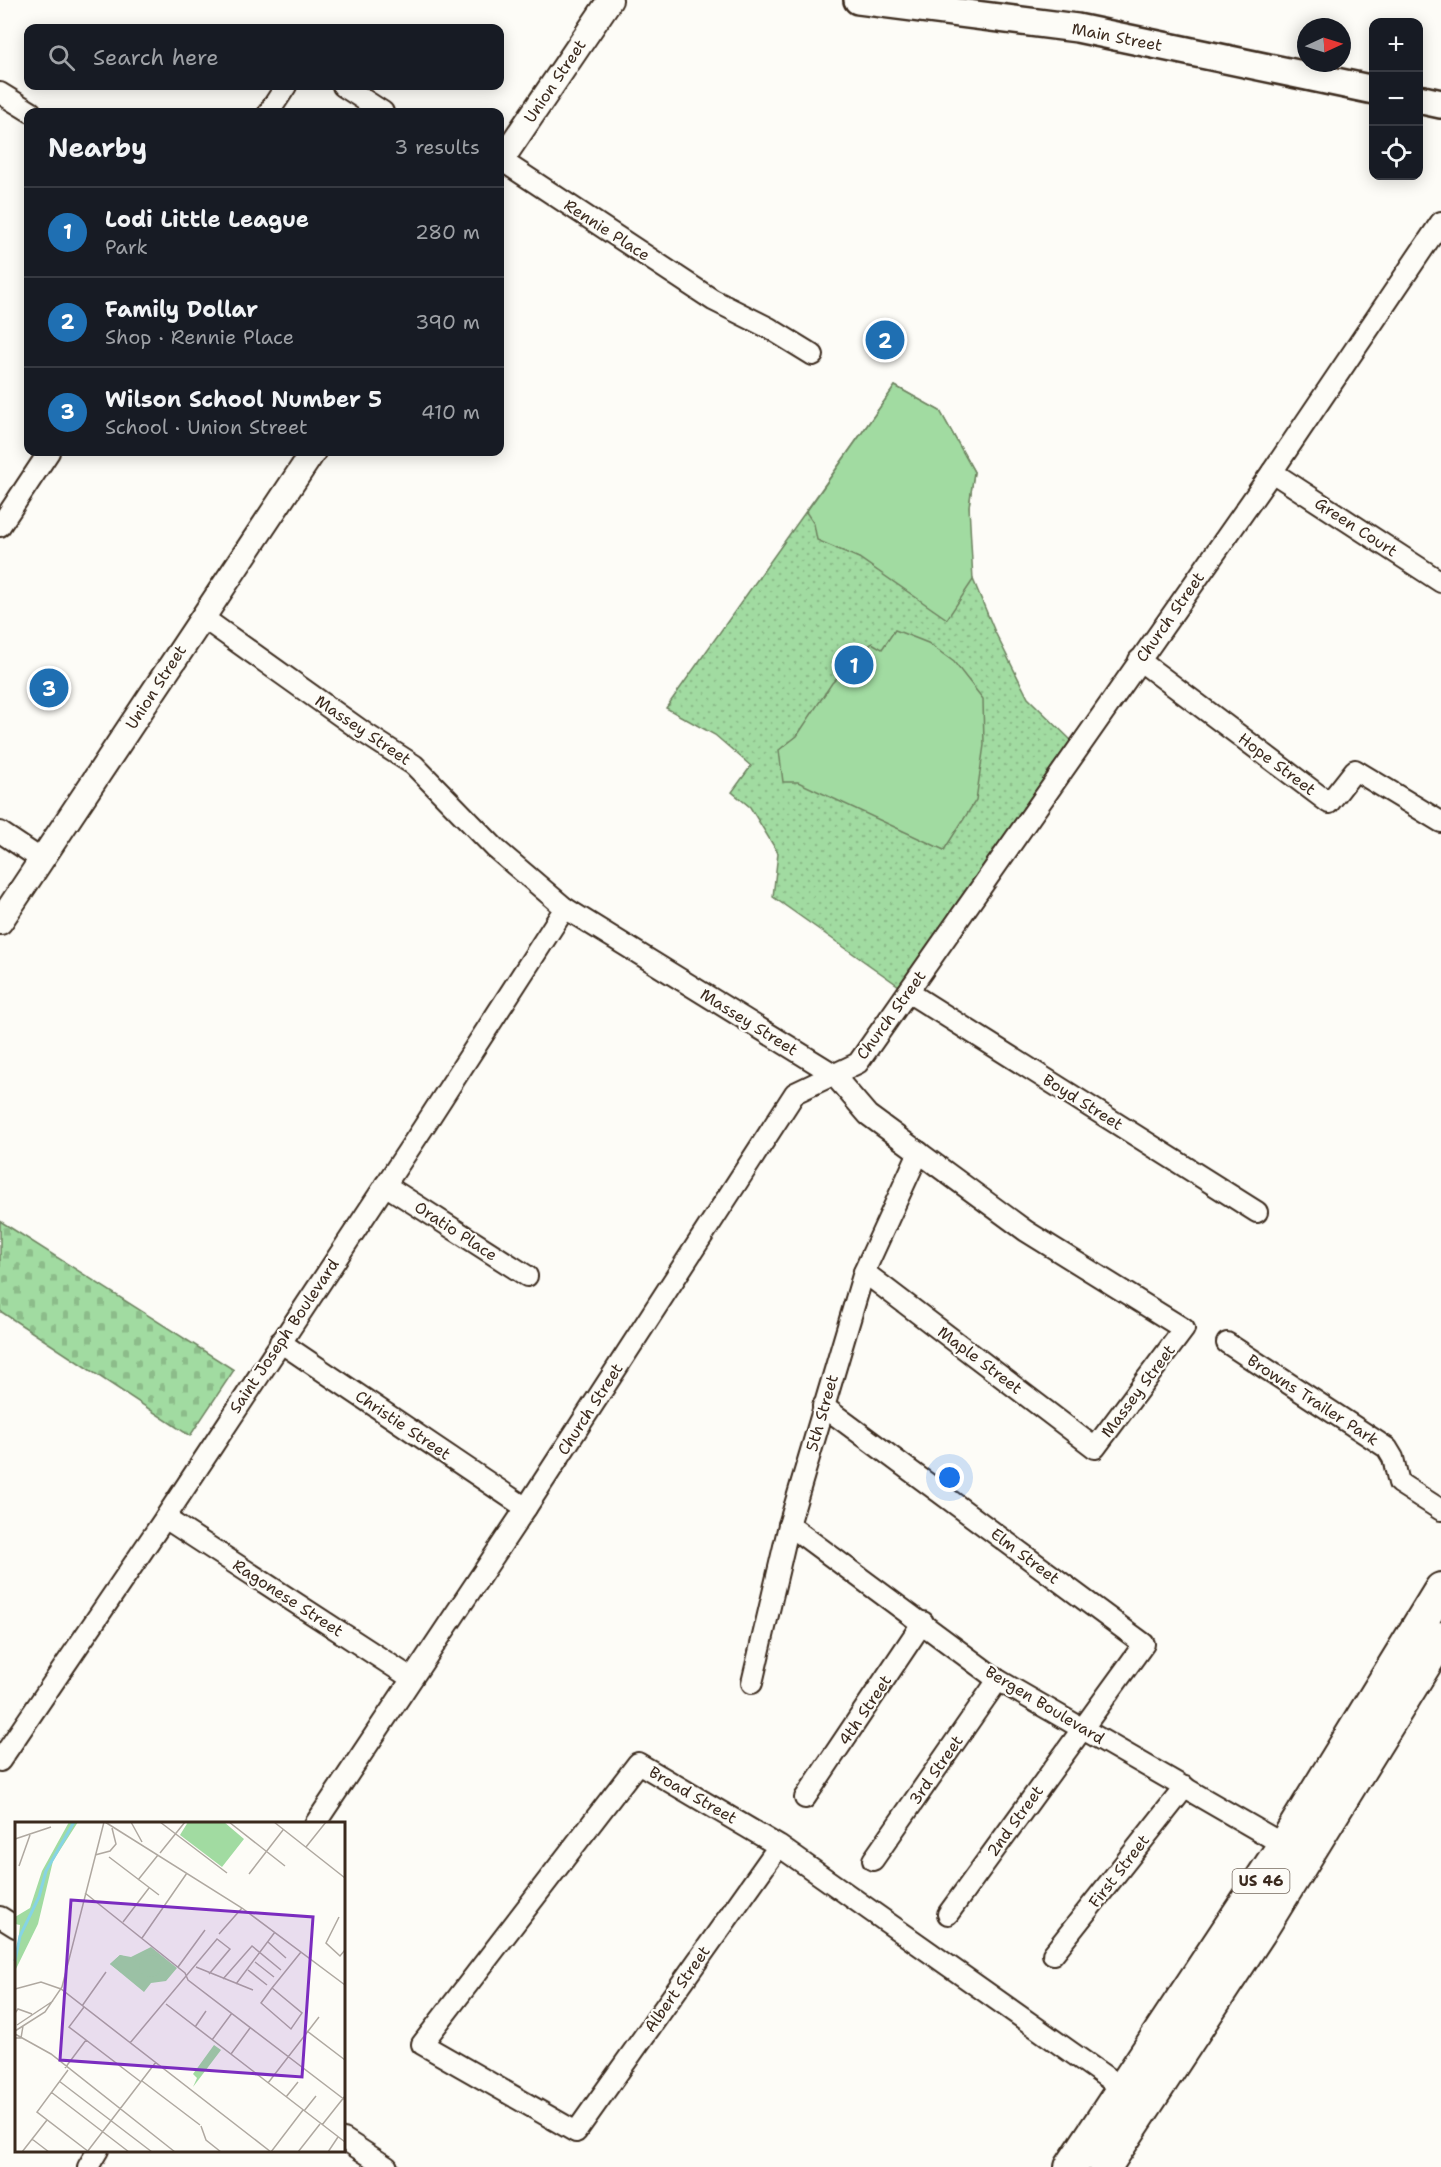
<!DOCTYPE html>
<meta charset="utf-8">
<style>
:root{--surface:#171b24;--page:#20242c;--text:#f1f3f6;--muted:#9ea1a6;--line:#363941;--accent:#1f6fb2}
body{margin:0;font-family:"Shantell Sans",sans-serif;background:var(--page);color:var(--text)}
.controls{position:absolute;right:18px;top:18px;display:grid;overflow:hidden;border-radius:12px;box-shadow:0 3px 15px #0003}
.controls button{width:54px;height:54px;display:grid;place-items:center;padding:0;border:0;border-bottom:2px solid var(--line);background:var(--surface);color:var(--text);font:30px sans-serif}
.compass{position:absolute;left:1297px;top:18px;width:54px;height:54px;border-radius:50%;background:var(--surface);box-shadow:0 3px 15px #0003;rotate:86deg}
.you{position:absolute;left:950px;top:1478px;width:21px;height:21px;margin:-15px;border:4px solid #fff;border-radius:50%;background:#1a73e8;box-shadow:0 0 0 9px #1a73e833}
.badge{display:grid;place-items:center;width:39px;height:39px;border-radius:50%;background:var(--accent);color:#fff;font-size:20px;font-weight:700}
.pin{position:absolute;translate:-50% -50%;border:3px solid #fff;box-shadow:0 2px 6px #0006}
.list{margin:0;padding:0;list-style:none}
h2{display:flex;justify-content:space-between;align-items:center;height:78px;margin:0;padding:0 24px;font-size:26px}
h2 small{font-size:20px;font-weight:400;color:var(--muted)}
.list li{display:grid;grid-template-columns:39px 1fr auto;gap:18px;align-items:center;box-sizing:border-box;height:90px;padding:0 24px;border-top:2px solid var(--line)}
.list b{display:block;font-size:22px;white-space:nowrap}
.list p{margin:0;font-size:20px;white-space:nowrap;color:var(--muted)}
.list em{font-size:20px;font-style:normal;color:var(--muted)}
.icon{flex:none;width:33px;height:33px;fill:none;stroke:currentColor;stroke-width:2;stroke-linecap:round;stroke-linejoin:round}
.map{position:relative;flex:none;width:1441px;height:2167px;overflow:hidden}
.search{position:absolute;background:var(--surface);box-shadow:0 3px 15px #0003;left:24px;top:24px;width:480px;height:66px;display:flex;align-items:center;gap:15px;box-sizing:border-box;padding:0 21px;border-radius:12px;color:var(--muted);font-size:22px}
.panel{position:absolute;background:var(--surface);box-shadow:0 3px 15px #0003;left:24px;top:108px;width:480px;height:348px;border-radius:12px}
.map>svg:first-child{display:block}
</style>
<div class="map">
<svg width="1441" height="2167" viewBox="0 0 1441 2167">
<defs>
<pattern id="cemetery-stones" width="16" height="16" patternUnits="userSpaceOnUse" patternTransform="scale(1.5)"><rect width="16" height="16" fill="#a1dba1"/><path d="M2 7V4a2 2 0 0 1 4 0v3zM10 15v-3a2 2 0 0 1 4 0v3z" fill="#8cbc8a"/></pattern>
<pattern id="park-dots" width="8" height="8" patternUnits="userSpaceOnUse" patternTransform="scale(1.5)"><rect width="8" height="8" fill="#a1dba1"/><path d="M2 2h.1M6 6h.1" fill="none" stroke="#8cbc8a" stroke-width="1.8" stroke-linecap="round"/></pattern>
</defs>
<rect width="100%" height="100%" fill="#fdfcf7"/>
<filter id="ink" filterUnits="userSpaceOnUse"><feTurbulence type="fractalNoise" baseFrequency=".0167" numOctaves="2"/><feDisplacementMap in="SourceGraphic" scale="12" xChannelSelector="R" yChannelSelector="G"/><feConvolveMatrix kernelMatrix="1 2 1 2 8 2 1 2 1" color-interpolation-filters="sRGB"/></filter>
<g filter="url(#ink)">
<polygon fill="url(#cemetery-stones)" stroke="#6e8260" stroke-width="1.5" points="0,1221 234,1370 190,1436 0,1311"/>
<polygon fill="url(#park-dots)" stroke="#6e8260" stroke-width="1.5" points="895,386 940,411 974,472 969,506 970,572 995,632 1028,698 1071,740 899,986 773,897 778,853 750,807 732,792 751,766 715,735 666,708"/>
<g fill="#a1dba1" stroke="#6e8260" stroke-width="1.5">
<polygon points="895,386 940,411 974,472 969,506 973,580 947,619 859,558 817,540 814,524 806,512"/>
<polygon points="895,630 928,643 954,662 983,699 984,745 976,800 944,850 798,782 783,782 779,750 797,736 832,683 872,643 882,649"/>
</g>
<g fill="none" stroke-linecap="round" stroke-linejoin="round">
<defs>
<g id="minor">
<polyline points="343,86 383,112"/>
<polyline points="0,93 31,112"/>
<polyline points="269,112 286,86"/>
<polyline points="501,160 713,300 769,328 813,355"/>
<polyline points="1272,472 1441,582"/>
<polyline points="0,526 49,452"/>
<polyline points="202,617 366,734 414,765 496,849 565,908 832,1073 868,1115 1026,1231 1184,1329 1095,1448 864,1272"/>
<polyline points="1139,660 1329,803 1355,770 1441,822"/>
<polyline points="0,832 42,860"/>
<polyline points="908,992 1257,1212"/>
<polyline points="385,1185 527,1276"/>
<polyline points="280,1342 526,1508"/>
<polyline points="1227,1343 1387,1448 1393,1458 1399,1483 1441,1510"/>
<polyline points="823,1406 1144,1644 948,1914"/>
<polyline points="165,1518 411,1678"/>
<polyline points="789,1525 998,1680 1284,1845"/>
<polyline points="752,1683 789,1525 864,1272 919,1152"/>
<polyline points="0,1761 165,1518 423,1128 565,908"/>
<polyline points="805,1798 923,1622"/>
<polyline points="315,1824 526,1508 795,1093 858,1063 1272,472 1441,222"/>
<polyline points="779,1846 576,2132 422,2044 638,1763 779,1846 1123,2089"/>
<polyline points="873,1860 998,1680"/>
<polyline points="0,1917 16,1927"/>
<polyline points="1053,1954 1185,1787"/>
<polyline points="344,2139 387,2167"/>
<polyline points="88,2167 98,2150"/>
</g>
<g id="tertiary">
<polyline points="500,162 610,0"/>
<polyline points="0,922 313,452"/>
</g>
<g id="secondary">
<polyline points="858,0 1077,28 1374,90"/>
<polyline points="1418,99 1441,104"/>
</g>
<g id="trunk">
<polyline points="1071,2167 1284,1845 1441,1589"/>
<polyline points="1105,2167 1259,1933 1441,1638"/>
</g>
</defs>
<use href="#minor" stroke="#3b2a1e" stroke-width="24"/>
<use href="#tertiary" stroke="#3b2a1e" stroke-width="28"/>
<use href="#secondary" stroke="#3b2a1e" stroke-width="32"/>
<use href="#trunk" stroke="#3b2a1e" stroke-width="36"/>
<use href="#minor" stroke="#fdfcf7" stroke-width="20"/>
<use href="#tertiary" stroke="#fdfcf7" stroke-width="24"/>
<use href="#secondary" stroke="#fdfcf7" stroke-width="27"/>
<use href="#trunk" stroke="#fdfcf7" stroke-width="32"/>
</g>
</g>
<g text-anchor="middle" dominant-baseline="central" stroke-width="4.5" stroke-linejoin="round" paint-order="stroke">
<rect fill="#fdfcf7" stroke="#75695f" stroke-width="1.5" x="1232.5" y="1869" width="57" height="24" rx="4.5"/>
<g font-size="15" font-weight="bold" fill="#3b2a1e">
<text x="1261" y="1881">US 46</text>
</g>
<g font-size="16" fill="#3b2a1e" stroke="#fdfcf7">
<text transform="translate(1117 37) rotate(11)">Main Street</text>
<text transform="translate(555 81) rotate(-56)">Union Street</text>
<text transform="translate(607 230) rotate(33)">Rennie Place</text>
<text transform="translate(1356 527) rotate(33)">Green Court</text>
<text transform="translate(1170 617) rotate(-55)">Church Street</text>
<text transform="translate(156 687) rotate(-57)">Union Street</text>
<text transform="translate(363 730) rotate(34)">Massey Street</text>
<text transform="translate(1277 764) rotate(37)">Hope Street</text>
<text transform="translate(891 1015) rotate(-54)">Church Street</text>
<text transform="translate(749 1022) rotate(32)">Massey Street</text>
<text transform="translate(1083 1102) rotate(32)">Boyd Street</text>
<text transform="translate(456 1231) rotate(33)">Oratio Place</text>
<text transform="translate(284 1336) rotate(-56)">Saint Joseph Boulevard</text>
<text transform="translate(980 1360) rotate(37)">Maple Street</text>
<text transform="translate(1138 1391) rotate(-53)">Massey Street</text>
<text transform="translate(1313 1400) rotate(33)">Browns Trailer Park</text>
<text transform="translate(590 1409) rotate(-57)">Church Street</text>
<text transform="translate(822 1413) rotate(-74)">5th Street</text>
<text transform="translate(403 1425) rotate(34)">Christie Street</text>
<text transform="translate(1025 1556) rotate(37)">Elm Street</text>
<text transform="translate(288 1598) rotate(33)">Ragonese Street</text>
<text transform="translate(1045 1705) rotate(31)">Bergen Boulevard</text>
<text transform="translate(865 1710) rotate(-56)">4th Street</text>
<text transform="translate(936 1770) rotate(-55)">3rd Street</text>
<text transform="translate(693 1795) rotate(30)">Broad Street</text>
<text transform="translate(1015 1821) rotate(-54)">2nd Street</text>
<text transform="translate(1119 1871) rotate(-52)">First Street</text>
<text transform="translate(677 1989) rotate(-55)">Albert Street</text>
</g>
</g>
<g transform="translate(15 1822)">
<rect width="330" height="330" fill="#fdfcf7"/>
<path d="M 54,0 L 63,0 L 38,39 L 23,102 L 0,149 L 5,103 L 0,102 L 0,95 L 15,86 L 27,49 Z" fill="#a1dba1"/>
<path d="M 199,223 L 206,228 L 178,265 L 182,256 L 178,252 Z" fill="#a1dba1"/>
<path d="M 173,0 L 209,0 L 229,17 L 207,45 L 165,13 ZM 136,125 L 162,146 L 151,159 L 136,161 L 129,170 L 95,142 L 105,133 L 116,135 Z" fill="#a1dba1"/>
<path d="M 105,133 L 121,138 L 108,152 L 95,142 ZM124 144a11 11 0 1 1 22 0a11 11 0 1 1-22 0Z" fill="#a1dba1"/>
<path fill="none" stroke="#86d4e4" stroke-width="3" d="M 0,139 L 5,114 L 24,75 L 31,49 L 59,0"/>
<path fill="none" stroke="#afa8a0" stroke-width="1.5" d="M 90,0 L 227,86 L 330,163M 116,0 L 127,20M 145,0 L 212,51M 214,0 L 270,44M 259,0 L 330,56M 0,17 L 36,5M 291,25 L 311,0M 145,31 L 170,0M 80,33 L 95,29 L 101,22 L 97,6M 94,35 L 144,73M 4,44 L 15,13M 234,52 L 268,8M 123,58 L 143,33M 70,71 L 170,151 L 173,158 L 330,278M 324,95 L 311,121 L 325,134 L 330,128M 108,100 L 134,66M 204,112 L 227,86M 127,116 L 172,51M 253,120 L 271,136M 240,140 L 259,155M 163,145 L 190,108M 181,145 L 238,168M 233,148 L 252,163M 208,157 L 237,124 L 266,148M 221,162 L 260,110M 257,166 L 287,191 L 276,207 L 246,181 L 257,166 L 286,130M 0,167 L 26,160 L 46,167 L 256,330 L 288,288M 151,182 L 330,320M 67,184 L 91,150M 69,185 L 54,205 L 126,260M 0,191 L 3,187 L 17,192M 2,203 L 38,179M 180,205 L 191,189M 0,209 L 30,190 L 47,165 L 89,0M 292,209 L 330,238M 0,212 L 36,232 L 160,330M 0,216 L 6,216 L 8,204M 197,218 L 217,191M 115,221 L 202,117 L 215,127 L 194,152M 216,232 L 235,206M 50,246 L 71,218M 53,248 L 22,290 L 74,330M 44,259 L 137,330M 127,259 L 185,303M 253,261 L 304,195M 36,270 L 114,330M 271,275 L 283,260M 289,289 L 301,274M 307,303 L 330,274M 186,304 L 191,318 L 206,330M 17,317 L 34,330M 7,330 L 32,298M 72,330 L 141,240M 283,330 L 305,302M 313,330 L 323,315"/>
<path fill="#7b2cbf" fill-opacity="0.15" stroke="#7b2cbf" stroke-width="3" d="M 56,78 L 298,95 L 287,255 L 45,238 Z"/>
<rect width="330" height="330" fill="none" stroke="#3b2a1e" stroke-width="3"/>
</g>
</svg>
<div class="controls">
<button>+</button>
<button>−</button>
<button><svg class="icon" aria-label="locate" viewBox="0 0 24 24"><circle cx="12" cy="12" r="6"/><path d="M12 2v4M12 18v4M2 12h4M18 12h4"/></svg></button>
</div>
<svg class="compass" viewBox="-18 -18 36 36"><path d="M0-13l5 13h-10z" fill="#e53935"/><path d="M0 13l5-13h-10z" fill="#9ea1a6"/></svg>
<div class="you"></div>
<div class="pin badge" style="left:854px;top:665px">1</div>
<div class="pin badge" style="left:885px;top:340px">2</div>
<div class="pin badge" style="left:49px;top:688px">3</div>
<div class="search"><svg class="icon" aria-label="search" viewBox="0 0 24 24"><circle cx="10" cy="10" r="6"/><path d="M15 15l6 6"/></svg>Search here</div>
<section class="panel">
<h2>Nearby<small>3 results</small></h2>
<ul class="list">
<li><span class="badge">1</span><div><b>Lodi Little League</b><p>Park</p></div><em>280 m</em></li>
<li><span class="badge">2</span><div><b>Family Dollar</b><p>Shop · Rennie Place</p></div><em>390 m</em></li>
<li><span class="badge">3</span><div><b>Wilson School Number 5</b><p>School · Union Street</p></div><em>410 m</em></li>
</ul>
</section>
</div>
